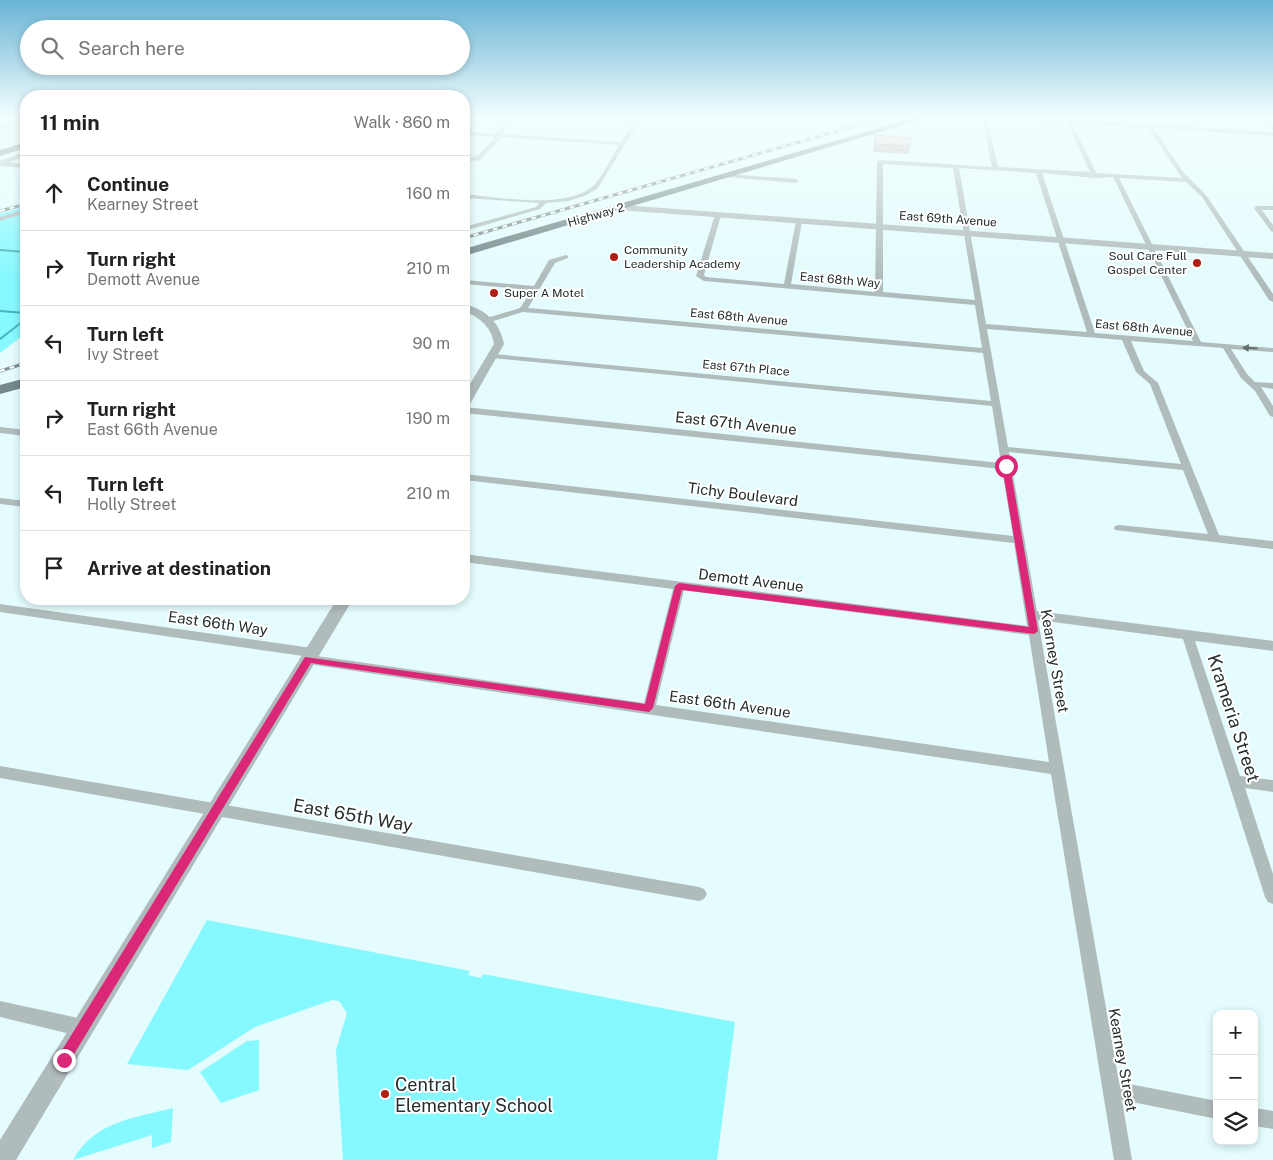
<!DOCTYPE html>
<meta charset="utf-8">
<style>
:root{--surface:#fff;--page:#f2f2f2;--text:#222;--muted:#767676;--line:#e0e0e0}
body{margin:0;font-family:"Public Sans",sans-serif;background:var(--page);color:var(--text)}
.controls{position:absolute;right:15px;bottom:15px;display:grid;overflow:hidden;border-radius:10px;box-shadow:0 2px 8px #0003}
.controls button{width:45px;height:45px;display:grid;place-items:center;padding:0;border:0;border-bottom:1px solid var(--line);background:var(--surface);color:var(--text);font:25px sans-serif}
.stop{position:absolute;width:15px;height:15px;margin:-11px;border:4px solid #db2777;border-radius:50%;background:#fff}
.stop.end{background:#db2777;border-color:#fff;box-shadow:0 1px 5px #0008}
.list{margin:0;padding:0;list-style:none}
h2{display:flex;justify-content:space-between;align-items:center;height:65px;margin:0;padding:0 20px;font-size:21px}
h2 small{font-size:16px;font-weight:400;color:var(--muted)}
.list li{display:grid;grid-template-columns:32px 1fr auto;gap:15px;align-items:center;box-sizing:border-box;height:75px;padding:0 20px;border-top:1px solid var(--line)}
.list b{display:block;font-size:19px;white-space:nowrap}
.list p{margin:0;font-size:16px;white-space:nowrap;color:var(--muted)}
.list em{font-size:16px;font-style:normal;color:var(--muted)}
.icon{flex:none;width:28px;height:28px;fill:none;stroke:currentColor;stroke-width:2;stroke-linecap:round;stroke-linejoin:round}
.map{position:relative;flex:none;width:1273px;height:1160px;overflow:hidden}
.search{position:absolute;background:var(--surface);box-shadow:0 2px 8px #0003;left:20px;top:20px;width:450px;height:55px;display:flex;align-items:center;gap:12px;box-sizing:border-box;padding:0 18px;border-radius:28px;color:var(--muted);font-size:19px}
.panel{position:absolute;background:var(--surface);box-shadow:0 2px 8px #0003;left:20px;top:90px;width:450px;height:515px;border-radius:20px}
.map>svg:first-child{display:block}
</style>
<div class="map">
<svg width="1273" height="1160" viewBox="0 0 1273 1160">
<rect width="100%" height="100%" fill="#e4fcfd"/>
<g fill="#85f9ff">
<polygon points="26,206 26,333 0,353 0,214"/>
<polygon points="207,920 470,971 468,975 481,978 483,974 735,1022 717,1160 343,1160 336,1050 347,1013 339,1001 332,1000 255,1027 188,1070 127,1064"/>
<polygon points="259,1040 259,1090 221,1103 200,1072 247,1041"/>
<path d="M 173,1108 L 171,1142 L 152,1148 L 152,1135 L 73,1160 C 95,1121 134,1118 173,1108 Z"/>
</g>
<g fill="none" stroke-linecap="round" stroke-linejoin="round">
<g stroke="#49b4b9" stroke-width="2">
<polyline points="0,250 26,252"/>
<polyline points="0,311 26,313"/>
<polyline points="0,339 26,319"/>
</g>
<g fill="#b0bbbb" fill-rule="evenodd">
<path d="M 512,116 L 518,116 L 501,134 L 621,142 L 637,116 L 643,116 L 597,189 L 584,196 L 568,201 L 546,203 L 540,209 L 464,231 L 464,227 L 536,207 L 539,203 L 464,198 L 464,194 C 497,197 564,210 592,187 C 600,181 613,155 619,145 L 502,137 L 480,160 L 464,162 L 464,158 L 476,157 L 496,137 L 464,135 L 464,131 L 495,134 Z"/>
<path d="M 974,116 L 1003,116 L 1273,132 L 1273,136 L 1154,128 L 1182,171 L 1206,195 L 1273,294 L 1273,302 L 1269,300 L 1202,197 L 1186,182 L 1119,178 L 1201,342 L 1273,348 L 1273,352 L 1231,349 L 1247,374 L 1255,382 L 1273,383 L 1273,389 L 1261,387 L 1273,406 L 1273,417 L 1270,416 L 1255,391 L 1241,378 L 1223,348 L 1131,341 L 1144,371 L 1158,383 L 1219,535 L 1273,541 L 1273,549 L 1115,530 L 1114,528 L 1115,526 L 1119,525 L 1208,534 L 1183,470 L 1009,452 L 1037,611 L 1273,641 L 1273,651 L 1195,641 L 1240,776 L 1273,780 L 1273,792 L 1245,788 L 1273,874 L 1273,904 L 1268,902 L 1265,897 L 1183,639 L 1038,620 L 1119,1082 L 1217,1101 L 1217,1119 L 1122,1100 L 1132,1160 L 1114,1160 L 1051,774 L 308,664 L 304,662 L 302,659 L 303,656 L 0,612 L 0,604 L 312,648 L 316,650 L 318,653 L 317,656 L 644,703 L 673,589 L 464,562 L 464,554 L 1027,626 L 1014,543 L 464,480 L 464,474 L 1013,536 L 1002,469 L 464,413 L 464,407 L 1001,463 L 992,406 L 493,358 L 489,356 L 493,354 L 991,401 L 983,353 L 523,312 L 490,322 L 487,322 L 487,318 L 520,308 L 532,290 L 464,284 L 464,280 L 534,286 L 549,260 L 566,255 L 568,256 L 568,258 L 555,263 L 528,308 L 982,348 L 975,305 L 704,281 L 696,276 L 715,215 L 718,213 L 721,215 L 704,275 L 706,277 L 784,284 L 796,221 L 799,219 L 802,221 L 791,284 L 875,292 L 877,162 L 880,160 L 992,167 L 982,118 ZM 987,118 L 1067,123 L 1090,172 L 998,167 ZM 1072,123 L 1148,128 L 1182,178 L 1096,173 ZM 883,164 L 953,168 L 975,300 L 883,292 ZM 959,168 L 1036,173 L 1087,332 L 986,324 ZM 1042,173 L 1095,178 L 1113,177 L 1193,341 L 1095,333 ZM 987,329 L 1122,340 L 1136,372 L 1150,384 L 1181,464 L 1008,447 ZM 684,590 L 1029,635 L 1049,762 L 656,705 Z"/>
<polygon points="0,162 26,164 26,168 0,166"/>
<polygon points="728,174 796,179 799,181 796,183 726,177 725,176"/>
<polygon points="1257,206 1273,206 1273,210 1262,210 1273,225 1273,232 1271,231 1254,208"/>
<polygon points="26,209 26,213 0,221 0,217"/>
<polygon points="0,427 26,430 26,436 0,433"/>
<polygon points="0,498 26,501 26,507 0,504"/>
<polygon points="0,766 699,887 704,889 707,894 704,899 699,901 0,778"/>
<polygon points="0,1001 83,1019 89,1022 92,1028 89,1034 83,1037 0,1017"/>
<polygon points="1254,1108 1273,1111 1273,1129 1254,1126"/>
</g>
<g fill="#b0bbbb" fill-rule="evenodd">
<polygon points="20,116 26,116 26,118 0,130 0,125"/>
<polygon points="1258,116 1265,116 1273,124 1273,130"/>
<polygon points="26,151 26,156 0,166 0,161"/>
<polygon points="622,205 1273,253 1273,259 619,210 618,208"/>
<path d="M 464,304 C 485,309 500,322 504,344 L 470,404 L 464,408 L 464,394 L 494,344 C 491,326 480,318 464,311 Z"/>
<polygon points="337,599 353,599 16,1160 0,1160 0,1140"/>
</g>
<g fill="#758889" fill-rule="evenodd">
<polygon points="921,116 934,116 464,256 464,249"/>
<polygon points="26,378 26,387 0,394 0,385"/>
</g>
<polygon fill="#6a7f80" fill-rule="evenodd" points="26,142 26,148 0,156 0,150"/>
<defs>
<g id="rail">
<polyline points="0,211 26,204"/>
<polyline points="464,238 890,116"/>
<polyline points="0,371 26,363"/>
</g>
</defs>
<use href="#rail" stroke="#7e8e8f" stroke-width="3"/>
<use href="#rail" stroke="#fff" stroke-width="2" stroke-dasharray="5" stroke-linecap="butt"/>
</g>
<polygon fill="#c4b1ae" points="875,135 910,146 909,154 873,152"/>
<polygon fill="#e4ceca" stroke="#a0908d" points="875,135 911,138 910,146 875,144"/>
<defs><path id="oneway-solid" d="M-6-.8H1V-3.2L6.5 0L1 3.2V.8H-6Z" transform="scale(1.25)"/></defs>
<use fill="#646e6e" href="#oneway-solid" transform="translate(1250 348) rotate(-176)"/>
<linearGradient id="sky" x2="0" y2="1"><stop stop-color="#68b4d5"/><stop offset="0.42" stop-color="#f3fefe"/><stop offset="1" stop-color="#f3fefe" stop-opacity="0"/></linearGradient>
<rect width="1273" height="278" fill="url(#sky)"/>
<polygon fill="#db2777" points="1006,464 1010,466 1038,631 1034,634 682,590 653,708 649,712 311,663 68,1064 64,1066 59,1064 57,1060 59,1055 305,657 645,704 675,586 679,583 1029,627 1002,466"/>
<g fill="#af1f15" stroke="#fff" stroke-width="2">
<circle cx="614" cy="257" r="5"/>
<circle cx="1197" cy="263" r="5"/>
<circle cx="494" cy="293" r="5"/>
<circle cx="385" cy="1094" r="5"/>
</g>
<g text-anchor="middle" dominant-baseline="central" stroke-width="4" stroke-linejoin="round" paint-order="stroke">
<g font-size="12" fill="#252f2f" stroke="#fff">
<text transform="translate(596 215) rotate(-16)">Highway 2</text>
<text transform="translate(948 219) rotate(4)">East 69th Avenue</text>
<text transform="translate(840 280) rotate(5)">East 68th Way</text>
<text transform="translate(739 317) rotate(5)">East 68th Avenue</text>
<text transform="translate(1144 328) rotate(5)">East 68th Avenue</text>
<text transform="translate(746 368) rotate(5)">East 67th Place</text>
</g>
<g font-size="12" fill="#252f2f" stroke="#fff" text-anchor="start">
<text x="624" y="250">Community<tspan x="624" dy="14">Leadership Academy</tspan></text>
<text x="1187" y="256" text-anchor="end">Soul Care Full<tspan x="1187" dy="14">Gospel Center</tspan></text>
<text x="504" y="293">Super A Motel</text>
</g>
<g font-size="15" fill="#252f2f" stroke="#fff">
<text transform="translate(736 423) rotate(6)">East 67th Avenue</text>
<text transform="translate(743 494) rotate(7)">Tichy Boulevard</text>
<text transform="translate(751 580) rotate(7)">Demott Avenue</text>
<text transform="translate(218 623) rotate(8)">East 66th Way</text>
<text transform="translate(1055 661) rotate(80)">Kearney Street</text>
<text transform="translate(730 704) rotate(8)">East 66th Avenue</text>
<text transform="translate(1123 1060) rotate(80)">Kearney Street</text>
</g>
<g font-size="18" fill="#252f2f" stroke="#fff">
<text transform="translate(1234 718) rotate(72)">Krameria Street</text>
<text transform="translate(353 815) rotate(10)">East 65th Way</text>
</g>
<g font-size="18" fill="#252f2f" stroke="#fff" text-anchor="start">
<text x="395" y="1084">Central<tspan x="395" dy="21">Elementary School</tspan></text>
</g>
</g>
</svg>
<div class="controls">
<button>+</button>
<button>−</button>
<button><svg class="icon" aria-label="layers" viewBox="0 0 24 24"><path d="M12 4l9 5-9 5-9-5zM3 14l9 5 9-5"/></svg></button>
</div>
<div class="stop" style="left:1006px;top:466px"></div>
<div class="stop end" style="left:64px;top:1060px"></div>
<div class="search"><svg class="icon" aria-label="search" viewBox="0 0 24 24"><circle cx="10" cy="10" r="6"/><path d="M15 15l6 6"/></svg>Search here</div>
<section class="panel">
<h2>11 min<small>Walk · 860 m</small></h2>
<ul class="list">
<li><svg class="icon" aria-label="ahead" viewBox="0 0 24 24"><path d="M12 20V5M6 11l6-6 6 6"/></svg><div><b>Continue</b><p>Kearney Street</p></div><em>160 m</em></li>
<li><svg class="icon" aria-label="right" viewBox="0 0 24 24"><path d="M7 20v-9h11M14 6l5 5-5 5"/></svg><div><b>Turn right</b><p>Demott Avenue</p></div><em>210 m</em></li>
<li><svg class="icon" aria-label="left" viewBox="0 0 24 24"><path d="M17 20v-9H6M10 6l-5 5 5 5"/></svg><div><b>Turn left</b><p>Ivy Street</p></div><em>90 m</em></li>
<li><svg class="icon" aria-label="right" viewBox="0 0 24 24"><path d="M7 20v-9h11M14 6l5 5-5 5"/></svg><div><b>Turn right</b><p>East 66th Avenue</p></div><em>190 m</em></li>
<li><svg class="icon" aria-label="left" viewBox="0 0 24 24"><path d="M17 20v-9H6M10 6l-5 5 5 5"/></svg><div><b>Turn left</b><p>Holly Street</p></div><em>210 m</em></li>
<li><svg class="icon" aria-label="arrive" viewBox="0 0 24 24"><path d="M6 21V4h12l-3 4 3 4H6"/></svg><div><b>Arrive at destination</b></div></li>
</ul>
</section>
</div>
